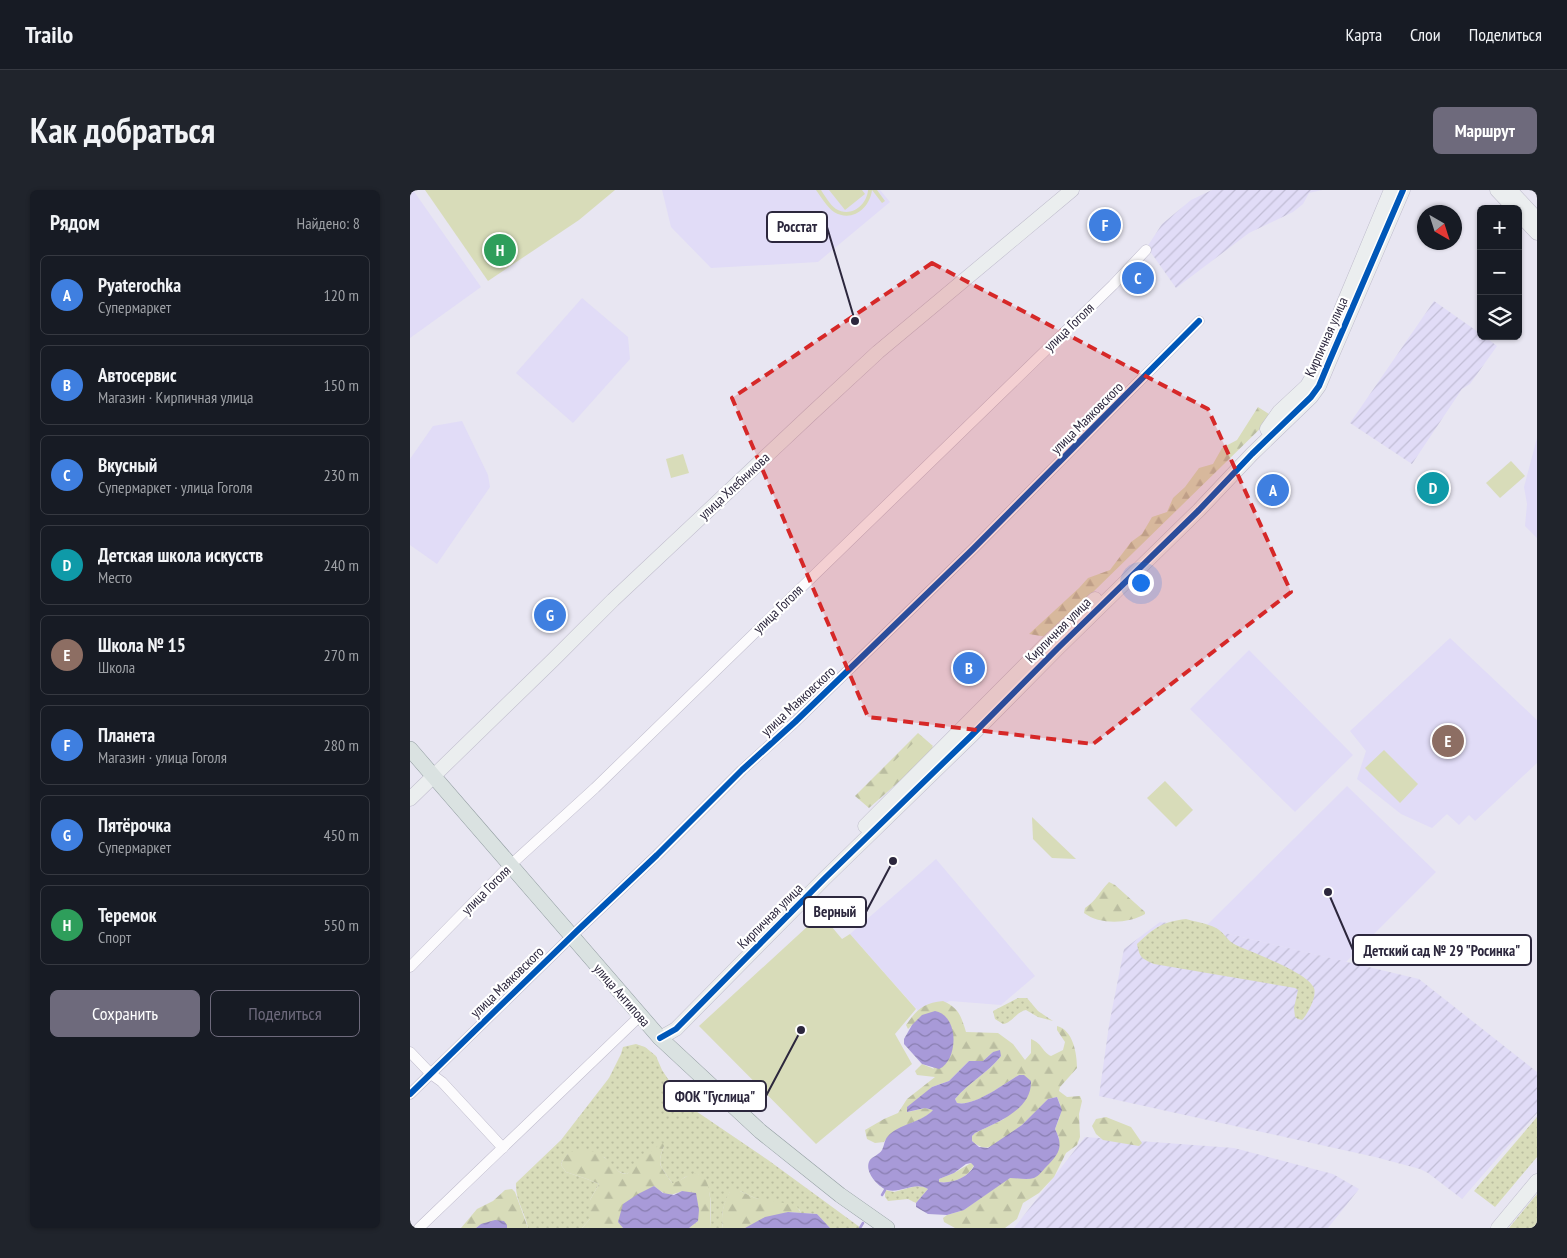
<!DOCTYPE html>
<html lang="ru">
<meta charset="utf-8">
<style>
:root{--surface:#171b24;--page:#20242c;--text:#f1f3f6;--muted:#9ea1a6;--line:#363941;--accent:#6e6a7c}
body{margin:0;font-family:"PT Sans Narrow",sans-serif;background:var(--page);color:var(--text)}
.controls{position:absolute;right:15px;top:15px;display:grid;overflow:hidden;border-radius:8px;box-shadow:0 1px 4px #0004}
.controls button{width:45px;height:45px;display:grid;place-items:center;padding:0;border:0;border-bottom:1px solid var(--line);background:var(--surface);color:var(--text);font:25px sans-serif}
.compass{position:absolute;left:1007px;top:15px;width:45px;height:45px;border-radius:50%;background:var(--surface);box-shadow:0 1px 4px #0004;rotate:141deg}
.you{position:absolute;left:730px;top:392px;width:18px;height:18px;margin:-12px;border:4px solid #fff;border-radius:50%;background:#1a73e8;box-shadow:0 0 0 8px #1a73e833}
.badge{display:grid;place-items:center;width:32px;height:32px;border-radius:50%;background:var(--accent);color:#fff;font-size:16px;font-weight:700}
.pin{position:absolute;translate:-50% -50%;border:2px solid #fff;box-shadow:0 1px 5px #0006}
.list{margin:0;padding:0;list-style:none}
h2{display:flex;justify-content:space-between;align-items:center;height:65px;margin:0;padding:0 20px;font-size:21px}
h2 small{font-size:16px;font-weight:400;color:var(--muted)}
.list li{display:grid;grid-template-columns:32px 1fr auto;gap:15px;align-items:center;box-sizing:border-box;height:80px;margin:0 10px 10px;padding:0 10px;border:1px solid var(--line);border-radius:8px}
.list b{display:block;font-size:19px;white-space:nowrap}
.list p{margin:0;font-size:16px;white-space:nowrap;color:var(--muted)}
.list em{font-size:16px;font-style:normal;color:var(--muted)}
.actions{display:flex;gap:10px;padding:15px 20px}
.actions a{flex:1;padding:11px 0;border:1px solid var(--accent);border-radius:8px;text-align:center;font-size:18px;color:var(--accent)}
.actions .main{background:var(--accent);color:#fff}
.icon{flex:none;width:28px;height:28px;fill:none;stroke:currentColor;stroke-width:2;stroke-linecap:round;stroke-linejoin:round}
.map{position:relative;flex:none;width:1127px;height:1038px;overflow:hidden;border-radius:8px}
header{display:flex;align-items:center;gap:30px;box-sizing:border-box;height:70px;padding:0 25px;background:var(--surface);border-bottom:1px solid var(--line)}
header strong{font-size:24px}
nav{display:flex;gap:28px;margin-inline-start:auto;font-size:18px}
.intro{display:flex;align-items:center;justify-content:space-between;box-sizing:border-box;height:120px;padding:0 30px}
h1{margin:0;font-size:35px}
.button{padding:12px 22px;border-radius:8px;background:var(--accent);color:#fff;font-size:18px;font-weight:700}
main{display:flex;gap:30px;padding:0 30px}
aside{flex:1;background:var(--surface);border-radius:8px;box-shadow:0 1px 4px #0004}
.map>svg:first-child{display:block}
</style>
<header>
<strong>Trailo</strong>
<nav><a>Карта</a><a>Слои</a><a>Поделиться</a></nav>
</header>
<div class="intro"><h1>Как добраться</h1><a class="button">Маршрут</a></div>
<main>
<aside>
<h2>Рядом<small>Найдено: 8</small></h2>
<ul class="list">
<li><span class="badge" style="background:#3f7fe0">A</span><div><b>Pyaterochka</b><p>Супермаркет</p></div><em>120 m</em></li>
<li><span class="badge" style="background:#3f7fe0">B</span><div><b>Автосервис</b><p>Магазин · Кирпичная улица</p></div><em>150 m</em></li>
<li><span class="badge" style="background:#3f7fe0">C</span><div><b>Вкусный</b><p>Супермаркет · улица Гоголя</p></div><em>230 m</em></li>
<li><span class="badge" style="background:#0f9aa8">D</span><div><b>Детская школа искусств</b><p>Место</p></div><em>240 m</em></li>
<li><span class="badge" style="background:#8d6e63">E</span><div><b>Школа № 15</b><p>Школа</p></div><em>270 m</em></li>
<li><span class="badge" style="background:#3f7fe0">F</span><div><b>Планета</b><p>Магазин · улица Гоголя</p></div><em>280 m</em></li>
<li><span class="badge" style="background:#3f7fe0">G</span><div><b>Пятёрочка</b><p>Супермаркет</p></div><em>450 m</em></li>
<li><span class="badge" style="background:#2e9e5b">H</span><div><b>Теремок</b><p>Спорт</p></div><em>550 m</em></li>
</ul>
<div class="actions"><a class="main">Сохранить</a><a>Поделиться</a></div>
</aside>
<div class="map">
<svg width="1127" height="1038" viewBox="0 0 1127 1038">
<defs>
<pattern id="industrial-furrows" width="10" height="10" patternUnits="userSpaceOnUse" patternTransform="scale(1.25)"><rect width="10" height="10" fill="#e1dcf7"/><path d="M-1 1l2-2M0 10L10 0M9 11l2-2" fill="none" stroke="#c1bdd5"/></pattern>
<pattern id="grass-dots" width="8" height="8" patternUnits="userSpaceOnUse" patternTransform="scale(1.25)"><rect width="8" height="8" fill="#d8dcb9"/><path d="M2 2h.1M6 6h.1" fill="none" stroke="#babda0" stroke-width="1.8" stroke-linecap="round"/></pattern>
<pattern id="forest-firs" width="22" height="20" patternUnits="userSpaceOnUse" patternTransform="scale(1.25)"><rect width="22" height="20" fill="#d8dcb9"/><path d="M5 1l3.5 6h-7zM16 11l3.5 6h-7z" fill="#babda0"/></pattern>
<pattern id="water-waves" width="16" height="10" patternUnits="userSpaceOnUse" patternTransform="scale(1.25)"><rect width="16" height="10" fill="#a89ad8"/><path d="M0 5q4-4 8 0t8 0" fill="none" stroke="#897eb0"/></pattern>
</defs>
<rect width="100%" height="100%" fill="#e8e6f2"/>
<g fill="#e1dcf7">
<polygon points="0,0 3,0 71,97 0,148"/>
<polygon points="252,0 470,0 480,12 408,72 301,78 261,37"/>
<polygon points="172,108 218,147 220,169 163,233 106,183"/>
<polygon points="52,231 78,285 80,297 27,374 0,355 0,269 23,236"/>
<polygon points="1127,248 1127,348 1115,336 1117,314 1114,297"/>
<polygon points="1040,448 1127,530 1127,573 1065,631 1059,625 1049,635 1037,624 1022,638 991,624 947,589 956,561 940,541"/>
<polygon points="839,460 943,565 885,622 780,519"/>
<polygon points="937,596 1026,682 936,772 794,738"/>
<polygon points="526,669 625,786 591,815 540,811 510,823 440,744"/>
</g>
<g fill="url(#industrial-furrows)">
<polygon points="802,0 912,0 899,3 893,14 883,22 839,43 766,98 737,57 752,34 781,10"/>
<polygon points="1024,111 1071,144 1071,146 1074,146 1087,156 1060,194 1052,199 1002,274 940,233"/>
<polygon points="750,732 794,738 1009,789 1127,882 1127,923 1052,1009 1018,983 1010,979 965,967 689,906 699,835 714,759"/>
<polygon points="675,947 824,958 923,984 949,999 918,1038 604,1038"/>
</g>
<g fill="url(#grass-dots)">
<path d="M 776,729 C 785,732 797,733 806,738 C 814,742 817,751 826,755 C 843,763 897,782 904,798 C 907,806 898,824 892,830 L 888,829 L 885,827 L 884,818 L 888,800 L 885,798 L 744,774 C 731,768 730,768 727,754 C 745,737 752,732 776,729 Z"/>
<path d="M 608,808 L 617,808 L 628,821 L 643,831 L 628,827 L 616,820 C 606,822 602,833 593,834 L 585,829 L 583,821 Z"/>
<path d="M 226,854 L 235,857 L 246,866 L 252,880 L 274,913 L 358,970 L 451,1038 L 420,1038 L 407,1024 L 391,1023 L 389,1019 L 345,1008 L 330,1001 L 320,1002 C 314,1013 310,1026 313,1038 L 300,1038 C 301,1019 304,997 288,984 L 275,987 L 267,993 L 262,993 C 251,976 246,976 254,956 L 217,984 C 207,984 201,974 194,967 L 158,964 L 152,971 L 151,975 L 156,982 L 177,989 L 189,994 L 180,1010 L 180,1029 L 172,1038 L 118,1038 C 115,1022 105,1010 106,993 L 151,950 L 199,888 L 211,864 L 213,857 Z"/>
<polygon points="1127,927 1127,967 1085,1017 1064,1001"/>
<polygon points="506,996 514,997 518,999 506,1013 498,1009 478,1011 475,1007 475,1000 484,1002"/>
<polygon points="1127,1004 1127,1038 1099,1038"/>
</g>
<g fill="url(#forest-firs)">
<polygon points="848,217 859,224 858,231 637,447 619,444 669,398 678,388 700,380 721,352 732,344 742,327 757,322 763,308 775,297 789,278 803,274 812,258 827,250"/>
<polygon points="508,543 523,556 491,590 459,618 445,606"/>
<path d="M 699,692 L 705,695 L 735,722 L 735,724 C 718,734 690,735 674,723 L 675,718 C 687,710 689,702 699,692 Z"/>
<path d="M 533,811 C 549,818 551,826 556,842 L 588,843 L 603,854 L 615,870 L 621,863 L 621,849 C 633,854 632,862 641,866 L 653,860 L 655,852 L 647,840 L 647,836 C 663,840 667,863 667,878 L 650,897 L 649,901 L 657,907 L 670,906 L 672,911 L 669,924 L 670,947 L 667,955 L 656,963 L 644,987 L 629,1003 L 613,1013 L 607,1029 L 595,1038 L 545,1038 L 534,1032 L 533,1028 L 537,1025 L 554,1020 L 600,987 L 618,989 L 649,948 L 645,939 C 650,926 654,921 647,907 L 638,909 C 626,922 596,953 579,957 C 572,959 567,955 562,951 L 562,946 L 565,943 L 594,929 L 609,885 C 594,894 565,917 547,913 L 545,909 C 559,892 578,883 591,866 L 583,862 L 573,871 L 559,871 L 539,891 L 522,897 L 498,922 L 515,918 L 524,920 C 508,935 488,933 474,952 L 465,953 L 457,949 L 455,940 L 474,929 L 488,923 L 497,909 L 525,887 L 507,885 L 505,881 L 512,874 L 524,879 L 502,835 L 498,839 L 496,835 C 507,819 514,813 533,811 Z"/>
<polygon points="696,927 721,937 732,953 729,956 693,950 686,944 682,936 686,929"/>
<path d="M 252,952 L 254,956 C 246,976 251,976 262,993 C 271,992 275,985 284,984 C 305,981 300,1026 300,1038 L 279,1038 L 288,1031 L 272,1001 C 259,1007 255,1005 244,996 L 208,1031 L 213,1038 L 172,1038 L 180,1029 L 180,1010 L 189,994 L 177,989 L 156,982 L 151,975 C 156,955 181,957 195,968 C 203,973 206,984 217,984 Z"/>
<path d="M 561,973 L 564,975 C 558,988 542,994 529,992 L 529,989 L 544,983 Z"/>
<polygon points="102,999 105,1002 118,1038 97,1038 97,1035 71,1034 66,1038 51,1038 67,1019 83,1011 95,1000"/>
<path d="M 321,1000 L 330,1001 L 345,1008 L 386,1015 L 391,1023 L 378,1022 L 335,1038 L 313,1038 C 310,1026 314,1010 321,1000 Z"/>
</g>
<g fill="#d8dcb9">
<polygon points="15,0 205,0 169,30 78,91"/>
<path d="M 406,0 L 411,0 C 415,6 420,15 426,19 C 441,28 457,15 458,0 L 467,0 L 475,11 L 472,13 L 462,0 C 460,18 442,33 424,22 C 417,17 411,7 406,0 Z"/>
<polygon points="419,0 452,0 455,4 435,20"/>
<polygon points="273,264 279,283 261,288 256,269"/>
<polygon points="1101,271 1115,286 1090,308 1076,293"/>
<polygon points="511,546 523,558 490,590 477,578"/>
<polygon points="974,560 1008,594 990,613 955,578"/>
<polygon points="755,591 783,620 766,637 737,608"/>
<polygon points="622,627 666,669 642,668 623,649"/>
<polygon points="411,724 432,749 440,744 506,819 485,844 502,874 406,954 289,836"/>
</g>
<g fill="url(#water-waves)" fill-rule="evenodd">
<path d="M 525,821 C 550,826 548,871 529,879 L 512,874 L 494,854 L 494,849 L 502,835 L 512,825 Z"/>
<path d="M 590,860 L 591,866 C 578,883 559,892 545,909 L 547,913 C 564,917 594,894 609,885 L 614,885 L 621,891 C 622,920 587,932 565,943 L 562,946 L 562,951 L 569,957 L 578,958 L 612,935 L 638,909 L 647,907 L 652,920 L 645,939 C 654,957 649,964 636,977 C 632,981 629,986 624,988 C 617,990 608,988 600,988 L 554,1020 L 537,1025 L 518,1024 L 506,1017 L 506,1013 L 518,999 C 505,991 490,1004 477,1000 C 468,997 453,981 460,970 C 463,966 469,965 472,960 C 475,954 474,949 480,944 C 493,933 512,932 523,920 L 515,918 L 497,922 L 497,917 L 522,897 L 539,891 L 559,871 L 573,871 L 583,862 ZM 561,973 L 564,976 C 558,988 541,994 529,992 L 529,989 L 544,983 L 556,974 Z"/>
<polygon points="244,996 253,1003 264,1005 272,1001 286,1003 289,1020 288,1031 279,1038 213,1038 208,1032 213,1014 228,1004"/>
<polygon points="378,1022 407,1024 420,1038 335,1038 355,1027"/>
<polygon points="85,1030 94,1031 97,1035 97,1038 66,1038 71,1034"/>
</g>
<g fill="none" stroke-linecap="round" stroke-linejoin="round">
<g stroke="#a89ad8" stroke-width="2.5">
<polyline points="472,1005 475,1000"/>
<polyline points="450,1038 453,1033"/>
</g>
<defs>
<g id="street">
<polyline points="0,777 95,680 185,598 703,95 736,60"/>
<polyline points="0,862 21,884 32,892 93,958"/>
<polyline points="0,904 167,741 247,665 332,580 385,532 563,359 789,131"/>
<polyline points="9,1038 230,826"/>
</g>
<g id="secondary">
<polyline points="1087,0 1104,18"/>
<polyline points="1100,0 1127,29"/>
<polyline points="1108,23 1127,43"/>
<polyline points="931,120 981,0"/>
<polyline points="857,239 869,222 897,196 909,175"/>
<polyline points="0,609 143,470 203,410 401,224 468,162 662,0"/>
<polyline points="455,636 635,455 685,409"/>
<polyline points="250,848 266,839 414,689 562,545 648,458 789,320 842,264 901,207 909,196 919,172 993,0"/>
<polyline points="1088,1038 1127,991"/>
</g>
<polyline id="primary" points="0,559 250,848 350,941 430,1005 477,1038"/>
</defs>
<use href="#street" stroke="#bfbccc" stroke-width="11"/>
<use href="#secondary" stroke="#bfbccc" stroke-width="15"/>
<use href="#primary" stroke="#929da1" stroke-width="16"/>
<use href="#street" stroke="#fcfbfd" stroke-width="10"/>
<use href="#secondary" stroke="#ebeeef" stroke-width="14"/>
<use href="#primary" stroke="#dae2e1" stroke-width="15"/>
<defs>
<g id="cycleway">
<polyline points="250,848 266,839 414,689 562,545 648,458 789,320 842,264 901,207 909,196 919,172 993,0"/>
<polyline points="0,904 167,741 247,665 332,580 385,532 563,359 789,131"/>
</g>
</defs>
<use href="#cycleway" stroke="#fff" stroke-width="9"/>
<use href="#cycleway" stroke="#0057b8" stroke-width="6"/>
</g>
<path fill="#d62828" fill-opacity="0.2" stroke="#d62828" stroke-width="4" stroke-dasharray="10 6" stroke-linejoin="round" d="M 522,73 L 798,219 L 881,402 L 683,554 L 458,527 L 322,208 Z"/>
<g text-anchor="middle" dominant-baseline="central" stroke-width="4.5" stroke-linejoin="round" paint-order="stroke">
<g font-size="14" fill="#2c273d" stroke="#fff">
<text transform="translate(659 137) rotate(-44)">улица Гоголя</text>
<text transform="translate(916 147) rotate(-66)">Кирпичная улица</text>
<text transform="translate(677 228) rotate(-45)">улица Маяковского</text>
<text transform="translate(324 296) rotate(-43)">улица Хлебникова</text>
<text transform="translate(368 419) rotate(-44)">улица Гоголя</text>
<text transform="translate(648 440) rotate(-45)">Кирпичная улица</text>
<text transform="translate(388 511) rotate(-43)">улица Маяковского</text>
<text transform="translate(76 700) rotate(-45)">улица Гоголя</text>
<text transform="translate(360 726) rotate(-45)">Кирпичная улица</text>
<text transform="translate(97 792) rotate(-44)">улица Маяковского</text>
<text transform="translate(212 805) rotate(49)">улица Антипова</text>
</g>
</g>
<path fill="none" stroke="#2c273d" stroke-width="2" d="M445 131L417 37M483 671L456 722M918 702L943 760M391 840L356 906"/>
<g fill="#2c273d" stroke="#fff" stroke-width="2">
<circle cx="445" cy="131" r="5"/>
<circle cx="483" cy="671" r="5"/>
<circle cx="918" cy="702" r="5"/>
<circle cx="391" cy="840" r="5"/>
</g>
<g fill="#fff" stroke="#2c273d" stroke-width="2">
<rect x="357" y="22" width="60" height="30" rx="5"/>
<rect x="394" y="707" width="62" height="30" rx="5"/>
<rect x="943" y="745" width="178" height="30" rx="5"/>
<rect x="254" y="891" width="102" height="30" rx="5"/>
</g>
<g font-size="15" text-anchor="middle" font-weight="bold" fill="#2c273d">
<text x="387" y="42">Росстат</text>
<text x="425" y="727">Верный</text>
<text x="1032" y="766">Детский сад № 29 "Росинка"</text>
<text x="305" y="912">ФОК "Гуслица"</text>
</g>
</svg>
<div class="controls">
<button>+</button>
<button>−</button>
<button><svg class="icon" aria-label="layers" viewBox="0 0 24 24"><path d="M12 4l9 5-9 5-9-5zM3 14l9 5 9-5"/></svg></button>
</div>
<svg class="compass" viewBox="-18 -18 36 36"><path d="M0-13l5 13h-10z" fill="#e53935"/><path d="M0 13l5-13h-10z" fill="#9ea1a6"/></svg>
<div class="you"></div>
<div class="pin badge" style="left:863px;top:300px;background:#3f7fe0">A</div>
<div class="pin badge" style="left:559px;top:478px;background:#3f7fe0">B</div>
<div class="pin badge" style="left:728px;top:88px;background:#3f7fe0">C</div>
<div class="pin badge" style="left:1023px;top:298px;background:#0f9aa8">D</div>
<div class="pin badge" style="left:1038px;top:551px;background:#8d6e63">E</div>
<div class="pin badge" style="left:695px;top:35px;background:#3f7fe0">F</div>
<div class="pin badge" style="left:140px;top:425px;background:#3f7fe0">G</div>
<div class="pin badge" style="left:90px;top:60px;background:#2e9e5b">H</div>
</div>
</main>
